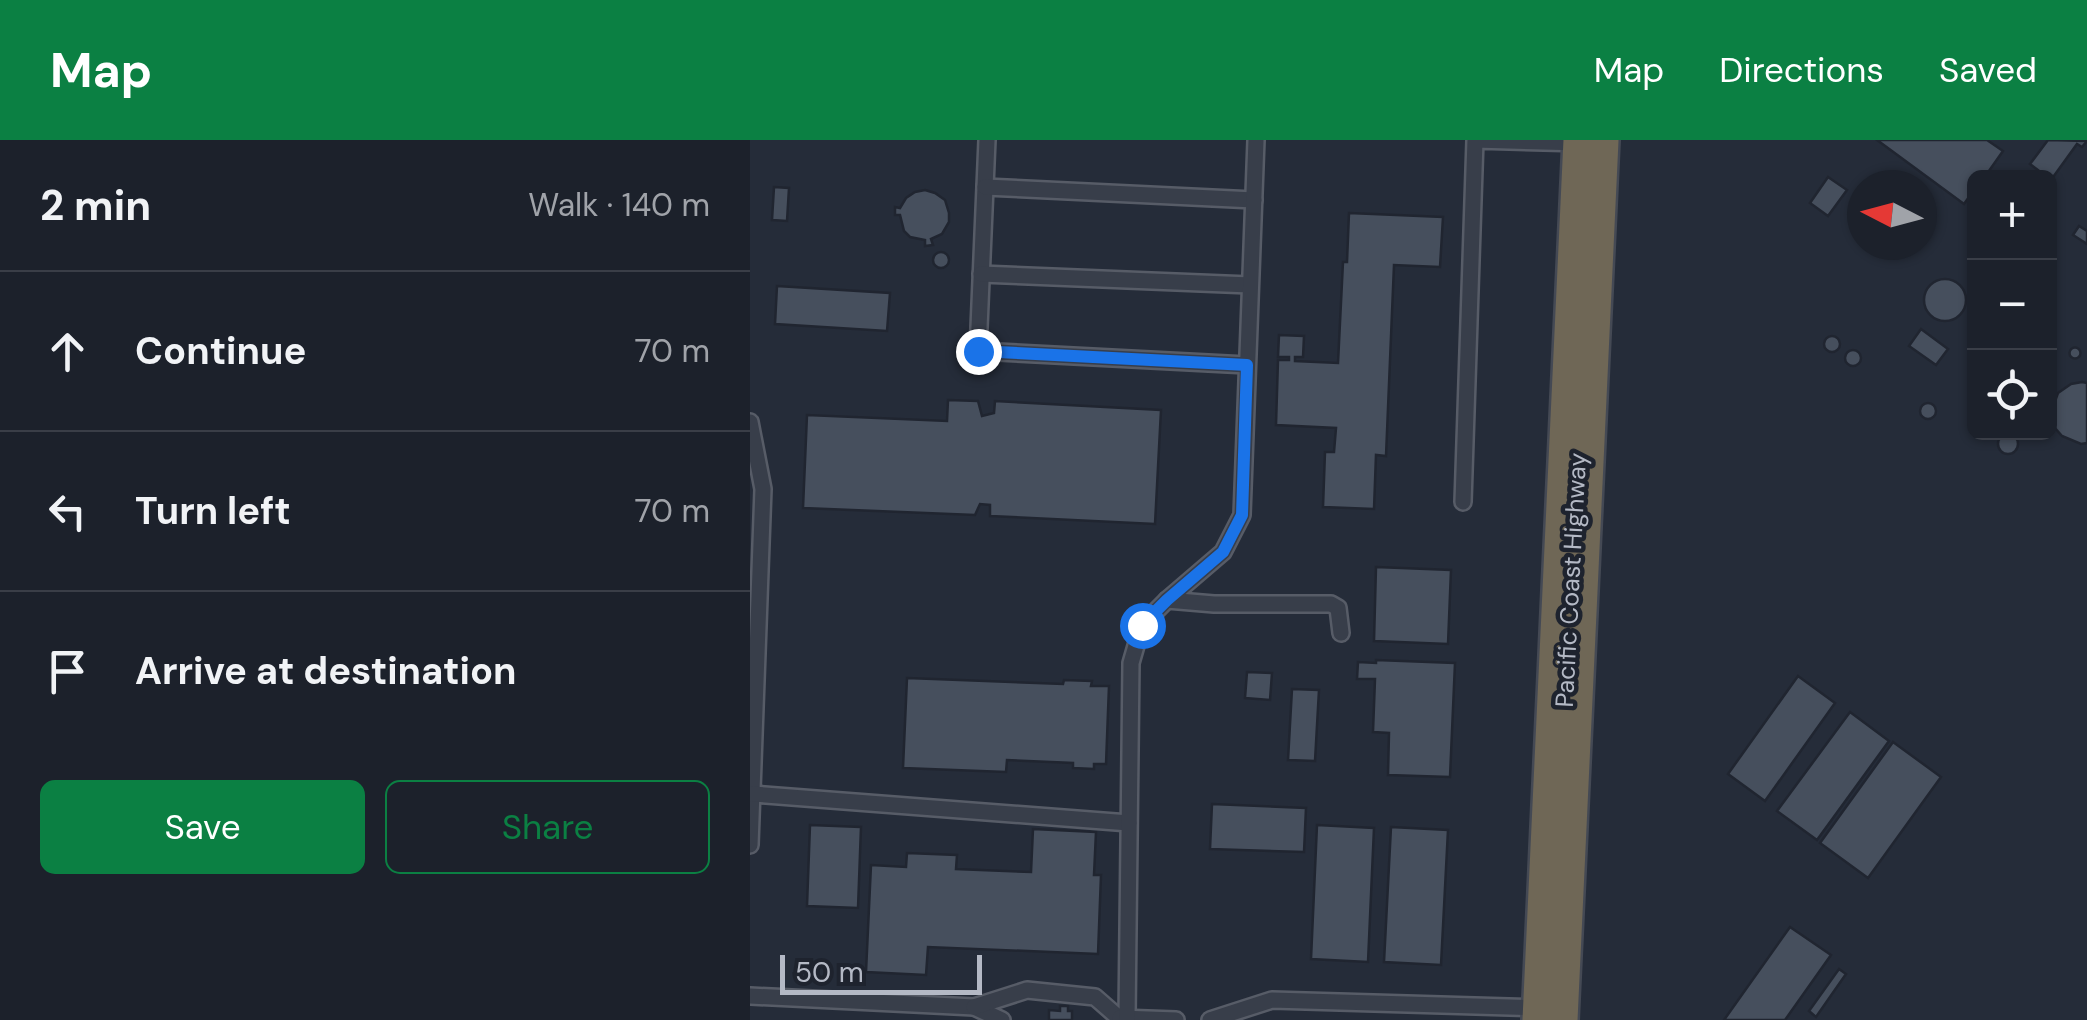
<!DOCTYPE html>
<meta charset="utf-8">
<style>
:root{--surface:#1c212b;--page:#252933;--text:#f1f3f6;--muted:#a0a3a9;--line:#3a3e47;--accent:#0b8043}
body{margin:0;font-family:"DM Sans",sans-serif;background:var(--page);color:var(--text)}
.controls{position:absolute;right:30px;top:30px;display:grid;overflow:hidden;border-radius:15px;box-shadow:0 2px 8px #0004}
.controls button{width:90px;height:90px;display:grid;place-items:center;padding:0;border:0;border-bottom:2px solid var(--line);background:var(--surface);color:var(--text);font:50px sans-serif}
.compass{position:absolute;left:1097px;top:30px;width:90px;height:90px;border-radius:50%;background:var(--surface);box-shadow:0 2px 8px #0004;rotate:276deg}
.scale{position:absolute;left:30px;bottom:25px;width:202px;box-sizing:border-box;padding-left:10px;border:5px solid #b4b9c5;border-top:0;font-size:28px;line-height:35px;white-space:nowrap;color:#b4b9c5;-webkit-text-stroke:8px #1e232e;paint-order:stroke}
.stop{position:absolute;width:30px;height:30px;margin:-22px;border:8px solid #1a73e8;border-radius:50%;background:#fff}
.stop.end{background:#1a73e8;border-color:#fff;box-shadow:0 2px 10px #0008}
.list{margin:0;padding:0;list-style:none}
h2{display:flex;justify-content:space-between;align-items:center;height:130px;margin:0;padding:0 40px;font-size:42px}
h2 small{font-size:32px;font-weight:400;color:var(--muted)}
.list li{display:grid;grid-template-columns:65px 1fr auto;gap:30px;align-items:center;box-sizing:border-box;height:160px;padding:0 40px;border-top:2px solid var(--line)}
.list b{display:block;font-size:38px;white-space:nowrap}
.list em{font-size:32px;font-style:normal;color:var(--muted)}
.actions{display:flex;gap:20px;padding:30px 40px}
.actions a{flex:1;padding:22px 0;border:2px solid var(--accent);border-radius:15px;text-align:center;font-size:35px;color:var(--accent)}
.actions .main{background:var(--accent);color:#fff}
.icon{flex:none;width:55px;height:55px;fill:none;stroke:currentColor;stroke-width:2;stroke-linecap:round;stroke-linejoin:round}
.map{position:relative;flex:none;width:1337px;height:880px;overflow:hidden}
header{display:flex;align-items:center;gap:60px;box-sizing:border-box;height:140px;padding:0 50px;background:var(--accent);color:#fff}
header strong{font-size:48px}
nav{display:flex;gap:55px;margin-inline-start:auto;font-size:35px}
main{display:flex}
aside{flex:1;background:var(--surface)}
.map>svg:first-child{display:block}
</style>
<header>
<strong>Map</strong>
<nav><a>Map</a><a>Directions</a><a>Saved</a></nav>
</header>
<main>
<aside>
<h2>2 min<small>Walk · 140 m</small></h2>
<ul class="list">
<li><svg class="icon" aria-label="ahead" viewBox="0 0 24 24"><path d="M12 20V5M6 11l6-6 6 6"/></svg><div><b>Continue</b></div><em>70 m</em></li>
<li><svg class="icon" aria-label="left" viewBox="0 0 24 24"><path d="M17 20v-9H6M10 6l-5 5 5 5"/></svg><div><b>Turn left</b></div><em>70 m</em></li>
<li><svg class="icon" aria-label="arrive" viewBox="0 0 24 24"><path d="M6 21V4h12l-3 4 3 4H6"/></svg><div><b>Arrive at destination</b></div></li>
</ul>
<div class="actions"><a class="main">Save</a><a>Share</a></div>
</aside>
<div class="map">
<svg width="1337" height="880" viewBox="0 0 1337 880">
<rect width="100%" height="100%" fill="#252c39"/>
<g fill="#464f5d" stroke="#202530" stroke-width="2.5">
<polygon points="1127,0 1237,0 1253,11 1234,38 1224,38 1224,50 1214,64"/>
<polygon points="1298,0 1337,1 1332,7 1327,4 1301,40 1280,24"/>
<polygon points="1078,37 1097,50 1078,76 1060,63"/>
<polygon points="24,47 39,48 37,81 22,80"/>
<polygon points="175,50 185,53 195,60 199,73 199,82 192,94 181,99 183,105 175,106 175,100 160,97 154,91 150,75 145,75 145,67 150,68 156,58 165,52"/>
<polygon points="599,73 693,77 690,127 644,125 636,316 626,315 624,369 573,367 575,312 584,312 586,288 526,285 528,220 539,220 539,217 528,217 529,195 554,196 553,217 545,217 545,221 588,223 593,122 597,122"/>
<polygon points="1329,86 1337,91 1337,104 1323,95"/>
<circle cx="191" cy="120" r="8"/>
<circle cx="1195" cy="160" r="21"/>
<polygon points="27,146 140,153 137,191 25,184"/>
<polygon points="1171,189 1198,209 1186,225 1159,206"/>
<circle cx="1082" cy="204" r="8"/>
<circle cx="1325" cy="213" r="5.5"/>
<circle cx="1103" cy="218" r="8"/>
<polygon points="1332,242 1337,243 1337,303 1331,304 1312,296 1305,288 1301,272 1308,253 1321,244"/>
<polygon points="198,260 228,261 232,276 244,273 245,261 411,270 405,384 240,376 240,365 230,364 225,375 53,368 57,275 197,281"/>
<circle cx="1178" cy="271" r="8"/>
<circle cx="1258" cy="304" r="10"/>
<polygon points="626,427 701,430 698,504 624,501"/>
<polygon points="626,520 705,523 700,637 638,635 639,593 623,592 625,539 607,539 608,522 626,523"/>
<polygon points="497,532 522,533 520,560 495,558"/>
<polygon points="1048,536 1085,563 1015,661 978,634"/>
<polygon points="157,538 313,544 314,540 342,541 341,546 359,546 356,624 344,624 344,629 323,628 323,623 257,620 256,632 153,628"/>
<polygon points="542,549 569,550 565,621 538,620"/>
<polygon points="1100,572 1139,601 1067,700 1027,671"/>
<polygon points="1143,602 1191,637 1118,738 1070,703"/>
<polygon points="462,664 556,668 554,712 460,709"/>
<polygon points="60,685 111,687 108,768 57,766"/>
<polygon points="567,685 624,688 618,822 561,819"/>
<polygon points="641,687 698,690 691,825 634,822"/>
<polygon points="283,689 346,692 344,735 351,735 348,814 178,807 176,835 116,832 121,725 156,727 157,713 207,715 206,729 281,732"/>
<polygon points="1040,787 1081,815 1035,880 974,880"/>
<polygon points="1089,829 1096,834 1066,877 1059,871"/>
<polygon points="310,866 318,866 318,871 322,871 322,880 299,880 299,870 310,871"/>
</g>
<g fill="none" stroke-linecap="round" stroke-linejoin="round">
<defs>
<g id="lane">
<polyline points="237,0 228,211 497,225"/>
<polyline points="235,47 504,60"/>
<polyline points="231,134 500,145"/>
<polyline points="0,282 13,349 0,705"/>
<polyline points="713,362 725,0 832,3"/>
<polyline points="417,460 464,464 581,464 588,468 591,493"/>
<polyline points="3,654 379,683"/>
<polyline points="0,856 224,867 252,880"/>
<polyline points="224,867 277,850 345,857 369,878"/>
<polyline points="370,878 426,880"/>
<polyline points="377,878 381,523 392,485 417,460 473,412 492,375 506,0"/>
<polyline points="460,880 522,860 792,868"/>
</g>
<polyline id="highway" points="800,880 841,0"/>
</defs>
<use href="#lane" stroke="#575c67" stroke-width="20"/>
<use href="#highway" stroke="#444954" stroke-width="60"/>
<use href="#lane" stroke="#383e4a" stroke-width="15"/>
<use href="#highway" stroke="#6f6756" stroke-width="55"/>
</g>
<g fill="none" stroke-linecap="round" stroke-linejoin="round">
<polyline stroke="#1a73e8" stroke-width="12" points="228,211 497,225 492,375 473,412 417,460 392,485"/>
</g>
<g text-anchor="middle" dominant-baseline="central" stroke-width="9" stroke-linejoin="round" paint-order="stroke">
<g font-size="25" fill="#b4b9c5" stroke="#1e232e">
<text transform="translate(821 440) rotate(-87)">Pacific Coast Highway</text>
</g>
</g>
</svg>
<div class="controls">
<button>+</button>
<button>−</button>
<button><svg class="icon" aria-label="locate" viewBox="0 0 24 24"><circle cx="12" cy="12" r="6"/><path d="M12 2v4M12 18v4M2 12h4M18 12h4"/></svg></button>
</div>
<svg class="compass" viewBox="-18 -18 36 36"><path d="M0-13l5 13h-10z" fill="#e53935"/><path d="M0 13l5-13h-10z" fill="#a0a3a9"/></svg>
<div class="scale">50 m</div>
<div class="stop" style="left:392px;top:485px"></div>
<div class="stop end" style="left:228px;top:211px"></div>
</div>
</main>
